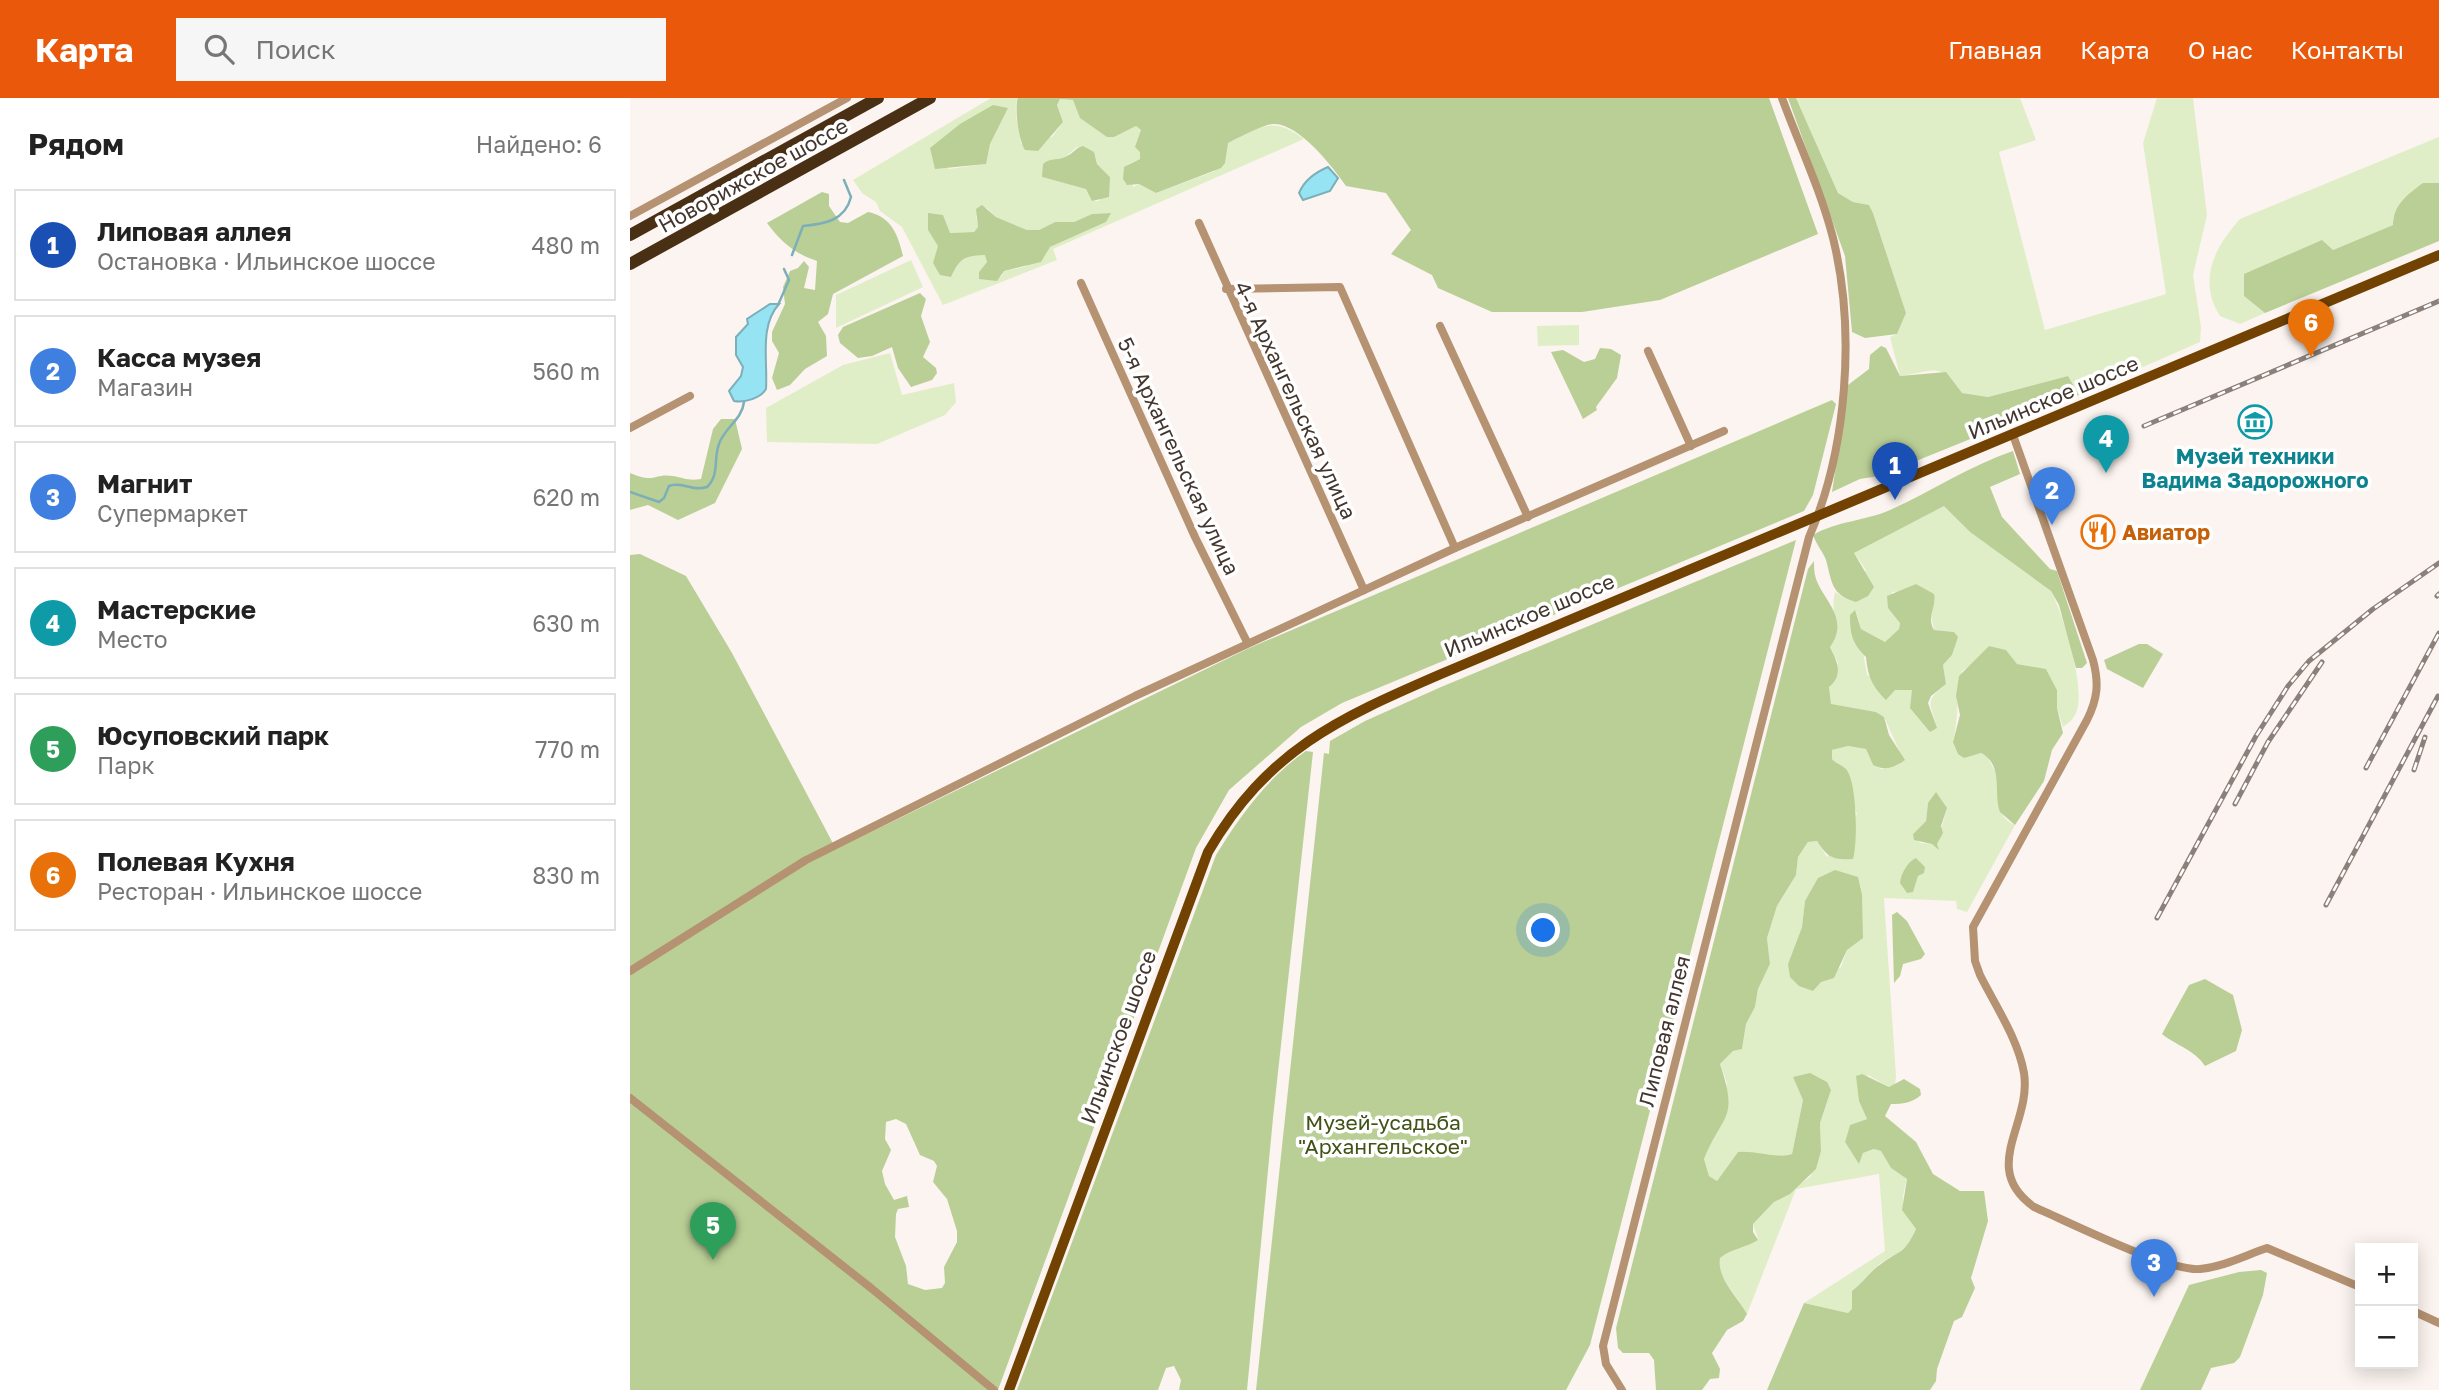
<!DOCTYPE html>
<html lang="ru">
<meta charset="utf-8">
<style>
:root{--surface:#fff;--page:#f6f6f6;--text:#222;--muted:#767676;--line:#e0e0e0;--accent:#ea580c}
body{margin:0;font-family:"Golos Text",sans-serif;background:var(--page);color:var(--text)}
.controls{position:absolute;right:21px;bottom:21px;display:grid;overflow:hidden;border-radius:0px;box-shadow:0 4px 18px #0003}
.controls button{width:63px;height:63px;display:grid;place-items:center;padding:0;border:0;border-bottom:2px solid var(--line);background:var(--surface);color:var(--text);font:35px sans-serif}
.you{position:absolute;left:914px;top:833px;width:24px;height:24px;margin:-18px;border:5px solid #fff;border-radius:50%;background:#1a73e8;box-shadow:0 0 0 10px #1a73e833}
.badge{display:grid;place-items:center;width:46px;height:46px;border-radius:50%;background:var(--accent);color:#fff;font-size:23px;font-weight:700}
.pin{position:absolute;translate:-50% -58px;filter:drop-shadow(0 2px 4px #0008)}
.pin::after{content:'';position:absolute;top:37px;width:24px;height:21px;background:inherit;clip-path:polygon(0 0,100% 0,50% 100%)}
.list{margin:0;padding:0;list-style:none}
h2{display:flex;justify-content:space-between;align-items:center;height:91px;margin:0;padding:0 28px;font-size:30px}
h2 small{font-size:23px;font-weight:400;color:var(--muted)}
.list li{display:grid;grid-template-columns:46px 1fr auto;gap:21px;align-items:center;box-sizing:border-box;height:112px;margin:0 14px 14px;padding:0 14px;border:2px solid var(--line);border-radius:0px}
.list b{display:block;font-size:26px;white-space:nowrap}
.list p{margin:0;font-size:23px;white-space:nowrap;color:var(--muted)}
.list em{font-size:23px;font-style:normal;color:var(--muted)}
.icon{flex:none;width:38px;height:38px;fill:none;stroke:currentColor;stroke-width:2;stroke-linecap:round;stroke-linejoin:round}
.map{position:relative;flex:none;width:1809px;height:1292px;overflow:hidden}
header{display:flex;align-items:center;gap:42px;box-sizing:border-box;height:98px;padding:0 35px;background:var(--accent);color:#fff}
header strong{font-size:33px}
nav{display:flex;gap:38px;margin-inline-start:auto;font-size:24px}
.search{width:490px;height:63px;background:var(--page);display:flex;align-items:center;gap:18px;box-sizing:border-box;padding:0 24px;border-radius:0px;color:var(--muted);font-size:26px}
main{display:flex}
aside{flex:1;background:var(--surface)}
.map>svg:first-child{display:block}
</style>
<header>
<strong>Карта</strong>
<div class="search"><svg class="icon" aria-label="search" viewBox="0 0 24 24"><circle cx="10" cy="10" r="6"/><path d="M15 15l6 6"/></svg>Поиск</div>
<nav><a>Главная</a><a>Карта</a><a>О нас</a><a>Контакты</a></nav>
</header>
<main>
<aside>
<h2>Рядом<small>Найдено: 6</small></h2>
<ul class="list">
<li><span class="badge" style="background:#1a4fb4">1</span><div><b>Липовая аллея</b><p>Остановка · Ильинское шоссе</p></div><em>480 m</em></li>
<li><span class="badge" style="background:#3f7fe0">2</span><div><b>Касса музея</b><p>Магазин</p></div><em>560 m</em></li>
<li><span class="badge" style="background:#3f7fe0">3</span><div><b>Магнит</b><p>Супермаркет</p></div><em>620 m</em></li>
<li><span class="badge" style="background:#0f9aa8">4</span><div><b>Мастерские</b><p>Место</p></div><em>630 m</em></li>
<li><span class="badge" style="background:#2e9e5b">5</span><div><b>Юсуповский парк</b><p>Парк</p></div><em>770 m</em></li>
<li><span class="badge" style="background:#e8710a">6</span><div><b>Полевая Кухня</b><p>Ресторан · Ильинское шоссе</p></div><em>830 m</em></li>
</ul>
</aside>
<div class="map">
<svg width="1809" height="1292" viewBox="0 0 1809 1292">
<rect width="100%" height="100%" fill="#fcf4f0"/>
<g fill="#e0eec8" fill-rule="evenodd">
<path d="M 361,0 L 388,0 C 382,14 390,31 391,46 L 422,39 L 433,24 L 427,7 L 430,1 L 443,2 L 466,30 L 484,39 L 506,28 L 511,32 L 510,61 L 499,66 L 503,89 L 509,86 L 526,95 L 585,73 L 598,45 C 631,29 642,17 674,41 L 423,151 L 427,162 L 313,207 L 272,129 L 250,113 L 246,104 L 232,95 L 223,82 ZM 377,10 L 360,46 L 355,66 L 319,71 L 300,50 ZM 447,49 L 466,60 L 467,66 L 480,79 L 469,103 L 463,103 L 457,91 L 412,79 ZM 357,110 L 366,119 L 397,132 L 409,132 L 425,124 L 444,124 L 462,116 L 480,115 L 476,124 L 420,149 L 415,153 L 414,159 L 394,169 L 374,173 L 371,179 L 349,174 L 357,164 L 356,157 C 334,158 330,160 321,179 L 307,143 L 319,135 L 344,134 L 348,129 L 346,118 Z"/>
<path d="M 1166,0 L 1390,0 L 1406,42 L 1369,54 L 1415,232 L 1536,196 L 1513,45 L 1527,0 L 1563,0 L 1577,117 L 1563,177 L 1571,229 L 1570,244 L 1449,297 L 1438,278 L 1358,299 L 1331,295 C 1309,263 1306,273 1270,278 L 1260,239 L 1267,236 L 1276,215 L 1243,115 L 1239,107 L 1223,104 L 1208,95 Z"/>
<path d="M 1809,39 L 1809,85 L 1793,85 L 1763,120 L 1763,127 L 1703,152 L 1614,198 L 1635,215 L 1610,226 L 1590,218 C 1567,182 1585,149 1610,121 Z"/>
<polygon points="281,162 293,189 206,230 206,197"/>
<polygon points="949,227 949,247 908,248 907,228"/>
<polygon points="260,255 272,297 324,285 326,304 315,317 247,346 137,344 136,310 213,267"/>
<path d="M 1314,407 L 1340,434 L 1421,493 C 1433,516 1455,588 1447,612 C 1445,620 1440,624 1433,629 L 1427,610 L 1427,592 L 1416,571 L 1387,566 L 1376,553 L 1359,548 L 1347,563 L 1332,573 C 1326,597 1329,619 1323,644 L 1357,658 C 1361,666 1367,675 1369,684 C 1371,701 1364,718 1385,727 L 1337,814 L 1327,811 L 1326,803 L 1254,800 L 1266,978 L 1265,987 L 1259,989 L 1238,977 C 1227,994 1229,1003 1237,1021 L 1220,1027 L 1215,1044 L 1229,1065 L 1233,1055 L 1245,1051 L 1251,1053 L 1261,1070 L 1277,1081 C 1270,1106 1272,1110 1286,1131 C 1273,1157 1273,1150 1251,1165 C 1240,1173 1233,1185 1222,1193 L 1222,1212 L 1218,1215 L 1174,1205 L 1255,1153 L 1249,1076 L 1166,1091 L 1117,1216 C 1107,1197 1087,1181 1090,1160 C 1102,1151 1114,1151 1128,1141 L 1123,1126 L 1144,1104 L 1180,1079 L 1191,1053 L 1190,1025 L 1201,992 L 1173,1002 L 1162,1056 C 1146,1061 1126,1052 1108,1054 L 1087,1083 L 1079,1078 L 1074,1061 L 1097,985 L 1090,966 L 1103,953 L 1112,951 L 1116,926 L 1125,909 L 1128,891 L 1140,866 L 1137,840 L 1147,808 L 1166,777 L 1168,759 L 1178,744 L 1187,743 L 1197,759 L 1227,716 L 1208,668 L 1202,661 L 1202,652 L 1218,648 L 1236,651 L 1243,667 L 1251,671 L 1268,667 L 1273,661 L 1254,619 L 1246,614 L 1201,607 L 1199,589 L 1208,565 L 1200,548 C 1210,527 1200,515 1205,494 L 1216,501 L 1236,472 L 1224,455 ZM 1286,486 L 1305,502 L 1300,513 L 1304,532 L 1324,534 L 1322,557 L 1313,567 L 1316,586 C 1290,607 1304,605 1306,632 L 1283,592 L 1265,592 L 1237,577 L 1226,513 L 1231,531 L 1255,544 L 1269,531 L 1270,524 L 1258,510 L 1262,494 L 1275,493 ZM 1298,705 L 1317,710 L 1307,746 L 1290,745 L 1283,736 L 1296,723 ZM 1232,797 L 1232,840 L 1217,852 L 1211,869 L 1186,887 L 1158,866 L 1172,829 L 1175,803 Z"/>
</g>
<g fill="#bacf96" fill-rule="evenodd">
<path d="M 388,0 L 1139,0 L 1188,136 L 1030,202 L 952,214 L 862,214 L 808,190 L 802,177 L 761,156 L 781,132 L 756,95 L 716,88 C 703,69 668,24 643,26 C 632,27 609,40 598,45 L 595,65 L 591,70 L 526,95 L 509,86 L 497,87 L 493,81 L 494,69 L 510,61 L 510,54 L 505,49 L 511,32 L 506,28 L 484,39 L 477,39 L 450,20 L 443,2 L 430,1 L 427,7 L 433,24 L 408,53 L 395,52 C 389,43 384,10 388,0 Z"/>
<polygon points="1158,0 1166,0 1208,95 1223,104 1239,107 1243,115 1276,215 1267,236 1235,240 1222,234 1215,158"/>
<polygon points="363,7 378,10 360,46 356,66 305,71 300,50 330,26"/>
<path d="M 453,48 L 464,54 L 467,66 L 480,79 L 479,99 L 462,103 L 456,91 L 412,79 L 413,66 C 421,59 429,63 437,58 C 444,55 445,50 453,48 Z"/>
<path d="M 1793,85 L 1809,85 L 1809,143 L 1635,215 L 1614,198 L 1614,176 L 1692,142 L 1703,152 L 1763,127 C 1763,107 1778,96 1793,85 Z"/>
<path d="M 192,94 L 199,96 L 199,108 L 210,124 L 218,125 L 238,114 C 262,119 268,137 273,158 L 203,196 L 198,216 L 188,224 L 196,238 L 197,258 L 175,271 L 160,287 L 147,292 L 142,280 L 149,255 L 142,243 L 142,234 L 155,206 L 153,189 L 160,173 L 168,170 L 174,163 L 179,169 L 174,190 L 185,192 L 187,163 C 164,155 152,145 137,125 Z"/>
<path d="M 352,107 L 366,119 L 397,132 L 409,132 L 425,124 L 444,124 L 462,116 L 481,115 L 476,124 L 420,149 L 411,164 L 374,173 L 367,183 L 349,181 L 349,174 L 357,164 L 355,157 C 334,158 330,160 321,179 L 310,177 L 303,165 L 308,148 L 298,132 L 298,115 L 313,117 L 320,135 L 344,134 L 348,129 L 346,111 Z"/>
<polygon points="290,195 296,201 291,218 300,244 293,259 306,270 307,275 302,282 281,289 268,270 262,249 242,258 228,260 210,245 208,237 213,229"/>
<polygon points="1251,248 1256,250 1270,278 1316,274 1332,295 1358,299 1438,278 1449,297 1249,378 1230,381 1202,394 1218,287 1239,271 1240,257"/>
<polygon points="970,250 981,251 991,257 987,280 966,309 967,312 953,321 921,254 933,252 954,264 965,261"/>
<path d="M 1202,302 L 1206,306 L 1183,397 L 1174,413 L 712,605 L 671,629 L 599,692 L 566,750 L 368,1292 L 0,1292 L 0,457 L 10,456 L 56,478 L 102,555 L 206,751 L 617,551 ZM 266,1021 L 276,1026 L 290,1057 L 304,1063 L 307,1068 L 303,1084 L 317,1101 L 327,1133 L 327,1144 L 314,1169 L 315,1185 L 312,1190 L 295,1192 L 278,1186 L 276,1168 L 265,1139 L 266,1116 L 268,1111 L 279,1109 L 277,1098 L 264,1102 L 255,1086 L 252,1073 L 261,1052 L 255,1041 L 256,1024 Z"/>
<path d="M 91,321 L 105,321 L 112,351 L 85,405 L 48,422 L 18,407 L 0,412 L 0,375 C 26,386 23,375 43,378 C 54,380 59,383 71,381 L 83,331 Z"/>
<path d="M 1383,353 L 1390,376 L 1360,389 L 1372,419 L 1420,471 L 1427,473 L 1457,565 L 1452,570 L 1446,570 L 1429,507 L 1421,493 L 1340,434 L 1314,408 L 1224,455 L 1244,489 L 1238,498 L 1226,504 C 1201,497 1202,484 1196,462 C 1193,454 1186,446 1183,437 C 1207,423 1235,423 1260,412 C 1302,393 1339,368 1383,353 Z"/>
<polygon points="1166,442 960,1247 936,1292 626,1292 694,655 699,656 700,643 735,623 811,589"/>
<path d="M 1184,463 C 1184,469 1184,475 1186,481 C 1194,503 1220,521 1200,549 C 1207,563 1214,577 1199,589 L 1201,606 L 1246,614 L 1254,619 L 1259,637 L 1275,662 C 1264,670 1255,673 1243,667 L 1236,651 L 1218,648 L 1202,652 L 1202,661 C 1206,666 1212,667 1216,671 C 1227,683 1228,745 1223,761 C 1203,762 1198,760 1187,743 L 1178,744 L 1168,759 L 1166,777 L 1147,808 L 1137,840 L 1140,866 L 1128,891 L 1125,909 L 1116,926 L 1112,951 L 1103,953 L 1090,966 C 1109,1023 1093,1014 1074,1061 L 1079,1078 L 1087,1083 L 1108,1054 C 1126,1052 1146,1061 1162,1056 L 1173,1002 L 1163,979 L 1180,975 L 1197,984 L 1201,992 L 1190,1025 L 1191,1053 L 1186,1071 L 1160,1096 L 1144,1104 L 1123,1126 L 1123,1134 L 1128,1142 C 1115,1150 1101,1151 1090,1160 C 1087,1181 1107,1198 1117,1216 L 1113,1223 L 1097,1232 L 1082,1255 L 1090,1271 L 1089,1280 L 1080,1281 L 1072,1292 L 1026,1292 L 1024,1262 L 1019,1255 L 993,1255 L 988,1250 L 986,1230 L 1178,471 Z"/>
<path d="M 1286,486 L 1304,496 C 1307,509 1296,518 1304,532 L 1324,534 L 1328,539 L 1322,557 L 1313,567 L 1316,586 L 1301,598 L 1298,605 L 1307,630 L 1300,634 L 1280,610 L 1282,592 L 1265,592 L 1256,602 C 1242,588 1238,579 1236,559 C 1222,545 1220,536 1220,517 L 1225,512 L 1231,531 L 1255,544 L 1269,531 L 1270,525 L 1258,510 L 1257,498 Z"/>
<polygon points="1509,546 1517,546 1533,556 1513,590 1477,571 1474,562"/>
<path d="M 1359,548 L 1376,552 L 1387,566 L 1416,571 L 1427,592 L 1427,610 L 1433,635 L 1422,652 L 1414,683 L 1385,727 L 1370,714 C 1363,694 1374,667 1351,655 L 1334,660 L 1328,656 L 1323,644 L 1330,617 L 1326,598 L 1329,578 Z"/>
<path d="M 676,653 L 683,654 L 643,1020 L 617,1292 L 549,1292 L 551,1282 L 544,1268 L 536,1270 L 528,1292 L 387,1292 L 586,757 C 610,718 638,679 676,653 Z"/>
<polygon points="1306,694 1317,710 1311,728 1313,735 1307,746 1309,752 1302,746 1284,742 1283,736 1296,723 1298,705"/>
<path d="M 1286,760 L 1295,769 L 1294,775 L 1288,778 L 1283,794 L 1277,795 L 1270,785 C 1271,776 1277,764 1286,760 Z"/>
<polygon points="1205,772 1228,779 1232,797 1233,840 1217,852 1204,880 1191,884 1183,893 1169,888 1160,879 1158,866 1172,829 1175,803 1188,780"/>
<polygon points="1267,814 1277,823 1295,856 1291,861 1273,866 1270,878 1264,885 1262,817"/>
<path d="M 1575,881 L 1603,897 L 1612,932 L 1606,953 L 1575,968 C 1565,952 1547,948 1532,936 L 1559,887 Z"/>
<path d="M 1232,976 L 1259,989 L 1274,981 L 1290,991 L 1291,997 C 1282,1005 1273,1006 1261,1006 L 1255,1018 L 1286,1044 L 1303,1076 L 1330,1093 L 1354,1093 L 1358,1123 L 1341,1180 L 1345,1190 L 1332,1219 L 1324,1223 L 1307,1271 L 1306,1283 L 1300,1292 L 1137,1292 L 1174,1205 L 1218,1215 L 1222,1211 L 1222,1193 C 1233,1185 1240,1173 1251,1166 C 1272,1150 1273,1158 1286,1131 L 1272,1112 L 1277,1081 L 1261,1070 L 1251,1053 L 1244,1051 L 1233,1055 L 1229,1066 L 1215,1044 L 1220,1027 L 1237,1021 L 1229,1003 L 1226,978 Z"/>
<polygon points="1631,1172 1637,1175 1633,1197 1610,1259 1604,1265 1581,1270 1571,1292 1510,1292 1559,1187 1609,1174"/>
</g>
<g fill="#95e3f3" stroke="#7cafb8" stroke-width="2">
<path d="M 698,69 L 708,80 L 700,93 L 673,102 L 669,95 C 674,83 686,74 698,69 Z"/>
<path d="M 140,206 L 149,206 C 129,228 138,264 136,291 C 131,300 115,305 104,303 L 99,293 L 111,278 L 113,269 L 106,257 L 106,239 L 118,226 L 117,221 Z"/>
</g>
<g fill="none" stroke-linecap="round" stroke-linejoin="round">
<g stroke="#7cafb8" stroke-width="2.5">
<path d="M 162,157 L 173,128 C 194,126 215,123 221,99 L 214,82"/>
<polyline points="148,207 159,182 154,171"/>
<path d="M 0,394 L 29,404 L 34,400 L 39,388 C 53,383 62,394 77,389 C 90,376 83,362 89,346 C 94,330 112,322 114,304"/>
</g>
<g stroke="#b59271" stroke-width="8">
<polyline points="0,118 217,0"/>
<polyline points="569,125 734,492"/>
<polyline points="451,185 565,439 617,544"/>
<polyline points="596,191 710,189 825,450"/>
<polyline points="810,228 898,419"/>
<polyline points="1018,253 1061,348"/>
<polyline points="0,330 60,298"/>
<path d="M 1383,337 L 1463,562 C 1469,585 1468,600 1457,622 L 1343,829 L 1345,863 L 1350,877 C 1365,907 1388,941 1394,975 C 1402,1026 1349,1070 1404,1109 C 1439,1124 1538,1174 1570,1171 C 1593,1169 1616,1157 1637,1150 L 1730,1189"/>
<polyline points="0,873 176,762 505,598 825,450 1094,333"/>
<polyline points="0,1000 241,1190 364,1292"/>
<polyline points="1783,1213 1809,1225"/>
<path d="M 992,1292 L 976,1266 L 973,1248 L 1179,439 C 1217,352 1226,233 1203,140 C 1191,93 1169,46 1152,0"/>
</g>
<path stroke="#724202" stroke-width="10" d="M 379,1292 L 578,754 C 638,652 707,621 811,576 L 1809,157"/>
<g stroke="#492f14" stroke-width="12">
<polyline points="0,137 248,0"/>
<polyline points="0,166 300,0"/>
</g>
<defs>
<g id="rail">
<polyline points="1514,328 1809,203"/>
<polyline points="1807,498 1809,496"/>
<polyline points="1736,670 1809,535"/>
<polyline points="1784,672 1795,639"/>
<polyline points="1605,706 1638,644 1692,564"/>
<polyline points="1696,807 1808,598"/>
<polyline points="1527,820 1626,638 1658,588 1679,563 1743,511 1809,465"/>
</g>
</defs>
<use href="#rail" stroke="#8c807a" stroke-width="5"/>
<use href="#rail" stroke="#fff" stroke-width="2.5" stroke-dasharray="8" stroke-linecap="butt"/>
</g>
<defs>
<symbol id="museum-ring" viewBox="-11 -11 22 22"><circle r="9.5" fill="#fff" stroke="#0f9aa8" stroke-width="1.5"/><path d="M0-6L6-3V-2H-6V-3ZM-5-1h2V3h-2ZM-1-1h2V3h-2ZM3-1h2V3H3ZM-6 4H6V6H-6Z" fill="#0f9aa8"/></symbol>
<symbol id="restaurant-ring" viewBox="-11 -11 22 22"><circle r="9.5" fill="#fff" stroke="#e8710a" stroke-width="1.5"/><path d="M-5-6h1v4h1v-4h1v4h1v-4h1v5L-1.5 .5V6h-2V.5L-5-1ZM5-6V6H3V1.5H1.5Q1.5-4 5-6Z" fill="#e8710a"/></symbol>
</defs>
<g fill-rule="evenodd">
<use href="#museum-ring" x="1606" y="305" width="38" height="38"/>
<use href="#restaurant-ring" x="1449" y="415" width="38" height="38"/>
</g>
<g text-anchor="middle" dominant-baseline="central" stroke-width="7" stroke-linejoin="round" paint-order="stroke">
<g font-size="21" fill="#43362e" stroke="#fff">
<text transform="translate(123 77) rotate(-29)">Новорижское шоссе</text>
<text transform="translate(1423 299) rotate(-23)">Ильинское шоссе</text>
<text transform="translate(666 302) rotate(65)">4-я Архангельская улица</text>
<text transform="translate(549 358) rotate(65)">5-я Архангельская улица</text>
<text transform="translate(899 517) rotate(-23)">Ильинское шоссе</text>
<text transform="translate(1034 933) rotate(-76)">Липовая аллея</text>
<text transform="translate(488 939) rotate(-70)">Ильинское шоссе</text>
</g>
<g font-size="21" font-weight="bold" fill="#0d838f" stroke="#fff">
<text x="1625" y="358">Музей техники<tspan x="1625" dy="24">Вадима Задорожного</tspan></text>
</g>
<g font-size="21" font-weight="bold" fill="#c56008" stroke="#fff" text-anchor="start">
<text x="1492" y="434">Авиатор</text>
</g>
<g font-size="21" fill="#415316" stroke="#fff">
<text x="753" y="1024">Музей-усадьба<tspan x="753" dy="24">"Архангельское"</tspan></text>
</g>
</g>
</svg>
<div class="controls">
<button>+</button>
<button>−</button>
</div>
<div class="you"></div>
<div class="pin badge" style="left:1265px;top:402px;background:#1a4fb4">1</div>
<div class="pin badge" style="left:1422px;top:427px;background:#3f7fe0">2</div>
<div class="pin badge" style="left:1524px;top:1199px;background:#3f7fe0">3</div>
<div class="pin badge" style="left:1476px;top:375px;background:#0f9aa8">4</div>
<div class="pin badge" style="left:83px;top:1162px;background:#2e9e5b">5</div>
<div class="pin badge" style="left:1681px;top:259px;background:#e8710a">6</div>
</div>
</main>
